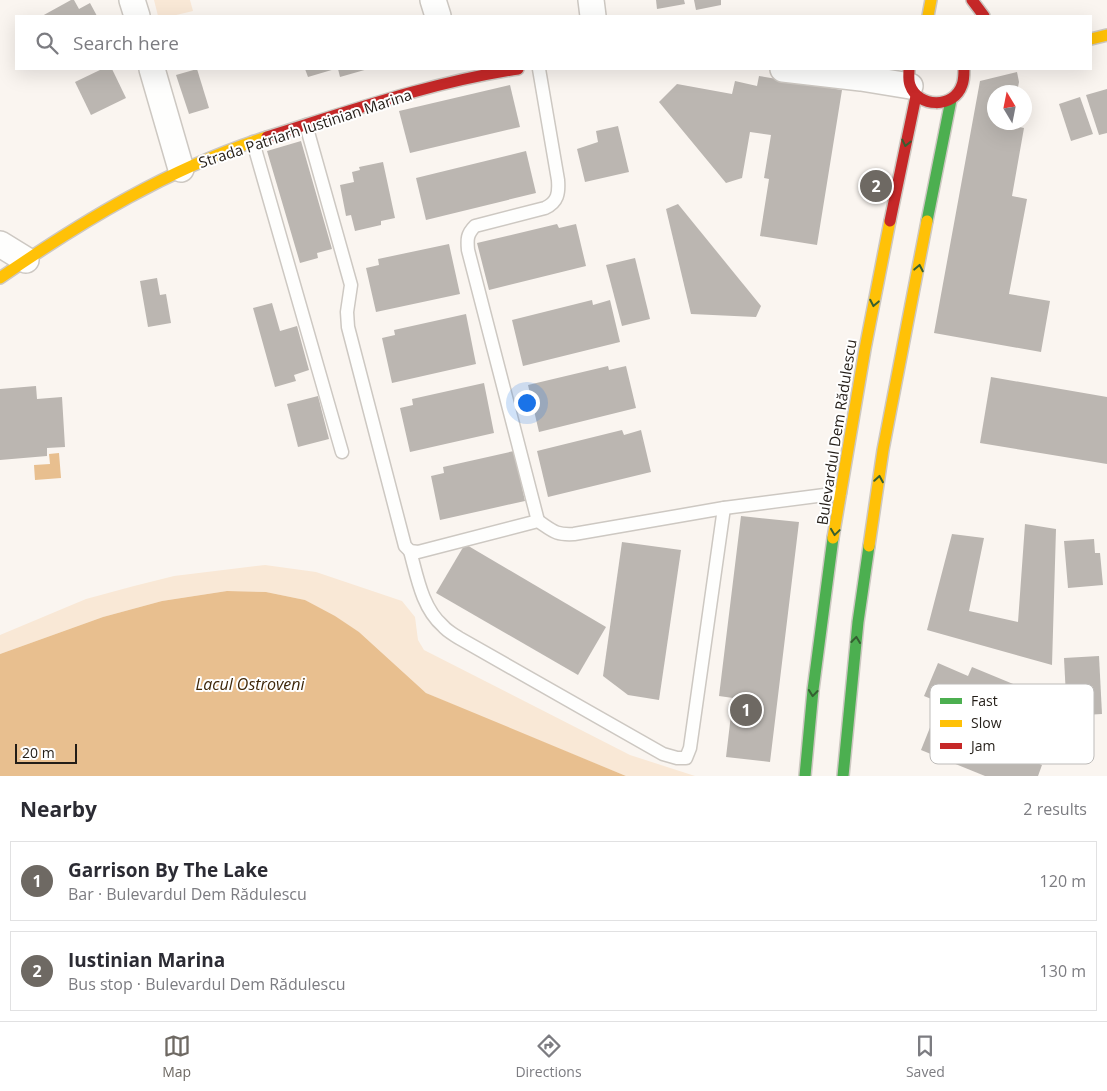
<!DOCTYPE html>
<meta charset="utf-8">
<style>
:root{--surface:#fff;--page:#f2f2f3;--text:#2b2b33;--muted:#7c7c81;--line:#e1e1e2;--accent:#6e6963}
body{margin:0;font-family:"Open Sans",sans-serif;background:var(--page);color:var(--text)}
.compass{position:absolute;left:987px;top:85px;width:45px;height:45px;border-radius:50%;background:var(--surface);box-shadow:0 5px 20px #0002;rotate:350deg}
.scale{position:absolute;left:15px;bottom:12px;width:62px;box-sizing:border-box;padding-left:5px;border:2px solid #231d17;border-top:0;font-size:14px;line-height:18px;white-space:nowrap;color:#231d17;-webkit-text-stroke:4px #fff;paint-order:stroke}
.you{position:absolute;left:526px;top:402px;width:18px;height:18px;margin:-12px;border:4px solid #fff;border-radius:50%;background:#1a73e8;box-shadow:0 0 0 8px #1a73e833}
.badge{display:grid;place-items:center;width:32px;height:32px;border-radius:50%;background:var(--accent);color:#fff;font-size:16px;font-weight:700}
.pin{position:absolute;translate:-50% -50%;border:2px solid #fff;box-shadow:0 1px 5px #0006}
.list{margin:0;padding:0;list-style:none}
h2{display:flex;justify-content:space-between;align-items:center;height:65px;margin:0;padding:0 20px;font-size:21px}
h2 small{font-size:16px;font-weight:400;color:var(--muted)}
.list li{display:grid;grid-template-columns:32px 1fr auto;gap:15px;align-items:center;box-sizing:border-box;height:80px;margin:0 10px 10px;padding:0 10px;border:1px solid var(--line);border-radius:0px}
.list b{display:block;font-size:19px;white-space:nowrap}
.list p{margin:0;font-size:16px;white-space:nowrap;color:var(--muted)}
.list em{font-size:16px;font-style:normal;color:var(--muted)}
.icon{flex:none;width:28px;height:28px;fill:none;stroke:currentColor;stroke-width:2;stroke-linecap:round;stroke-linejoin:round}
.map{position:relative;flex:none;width:1107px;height:776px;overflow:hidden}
.search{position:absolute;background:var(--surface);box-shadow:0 5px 20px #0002;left:15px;right:15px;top:15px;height:55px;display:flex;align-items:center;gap:12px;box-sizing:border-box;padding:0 18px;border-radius:0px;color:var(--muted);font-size:19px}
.sheet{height:245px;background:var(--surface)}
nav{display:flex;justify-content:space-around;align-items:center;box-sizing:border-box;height:70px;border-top:1px solid var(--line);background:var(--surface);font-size:14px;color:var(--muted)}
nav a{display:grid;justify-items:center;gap:2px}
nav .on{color:var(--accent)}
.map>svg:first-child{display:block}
</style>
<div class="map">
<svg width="1107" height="776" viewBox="0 0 1107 776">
<rect width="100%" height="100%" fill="#faf5f0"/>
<g fill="#f9e8d6">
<polygon points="154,0 190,0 193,11 172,16 158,16"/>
<polygon points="265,565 316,572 402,601 415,617 418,640 424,650 630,755 695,776 626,776 484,718 426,693 359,632 305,600 266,592 227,591 162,601 103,617 0,654 0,635 86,599 134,586 174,576"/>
</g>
<g fill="#e8bf8f">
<polygon points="59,453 61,478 35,480 34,465 50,464 49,454"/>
<polygon points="227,591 266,592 305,600 335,616 359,632 426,693 626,776 0,776 0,654 103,617 162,601"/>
</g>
<g fill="#bbb6b1">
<polygon points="71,0 74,0 79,9 90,3 97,16 42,16"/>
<polygon points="656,0 684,0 685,4 657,9"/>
<polygon points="694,0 721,0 721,5 696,10"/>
<polygon points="102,69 112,69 126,98 91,115 75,82"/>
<polygon points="197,69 209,108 189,114 176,75"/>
<polygon points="305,69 335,69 308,77"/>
<polygon points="338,69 368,69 340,77"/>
<polygon points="1017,72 1019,82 1017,92 994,92 994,122 1012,122 1011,125 1024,128 1012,196 1027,199 1009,294 1050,301 1041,352 934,333 980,81"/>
<polygon points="759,76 842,90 817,245 760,236 769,179 764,178 771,135 750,132 742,178 726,183 659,102 677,84 732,94 735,81 757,86"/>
<polygon points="510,85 520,127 410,153 399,111"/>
<polygon points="1107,89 1107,133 1099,135 1086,95"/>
<polygon points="1080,97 1093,134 1071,141 1059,104"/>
<polygon points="618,126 629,172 585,182 577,149 598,142 596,131"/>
<polygon points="301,141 332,249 317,253 318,258 300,263 267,151"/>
<polygon points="526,151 536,193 426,220 416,178"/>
<polygon points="383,162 395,218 381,221 381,225 355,231 351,215 346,216 340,185 354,182 352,172 360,170 359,167"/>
<polygon points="678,204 761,306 756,317 691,314 666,209"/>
<polygon points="557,224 559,228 576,224 586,266 489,290 477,243"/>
<polygon points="449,244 460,294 376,312 366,268 379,265 378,259"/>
<polygon points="635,258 650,319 622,326 606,265"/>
<polygon points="157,278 160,295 166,294 171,323 148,327 140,281"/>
<polygon points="592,300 593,305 610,300 620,342 523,366 512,320"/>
<polygon points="272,303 280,331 297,326 309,370 294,375 296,381 275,387 253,308"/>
<polygon points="466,314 476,364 392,383 382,338 395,335 394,330"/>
<polygon points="608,366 609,370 626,366 636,408 539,432 528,385"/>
<polygon points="991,377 1107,397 1107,464 980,443"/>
<polygon points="484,383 494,433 410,452 400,408 413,405 412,399"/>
<polygon points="36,386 37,399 62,397 65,447 47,448 47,456 0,460 0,389"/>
<polygon points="318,396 329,439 298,447 287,404"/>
<polygon points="622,430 624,435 641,430 651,472 548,497 537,451"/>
<polygon points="514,451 525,501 440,520 431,476 444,473 443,467"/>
<polygon points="741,516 799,522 770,762 726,757 733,698 719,696"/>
<polygon points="1025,524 1056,529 1052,665 927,630 952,534 984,538 969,611 1018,622"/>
<polygon points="1094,539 1095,553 1100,553 1103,585 1068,588 1064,541"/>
<polygon points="622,542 681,550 659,700 628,695 603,676"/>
<polygon points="465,544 606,627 578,675 436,593"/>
<polygon points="1099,656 1102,714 1067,716 1064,658"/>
<polygon points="938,663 968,676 972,667 1047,698 1030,739 924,696"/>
<polygon points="933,720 1042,765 1038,776 985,776 921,750"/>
</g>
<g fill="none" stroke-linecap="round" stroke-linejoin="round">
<defs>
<g id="lane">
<path d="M 306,125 L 351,285 L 347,312 L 348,327 L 405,546 L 410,551 L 418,552 L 538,521 C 553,531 555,535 574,534 L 724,508 L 840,493"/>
<polyline points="253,142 342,452"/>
<path d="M 538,521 L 468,250 C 467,239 467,234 475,226 L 545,208 C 558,202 559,193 558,180 L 539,69"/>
<path d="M 410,551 C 417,576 422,608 443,626 C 447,631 453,634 459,638 L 663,754 L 677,758 L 686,758 L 690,748 L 724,508"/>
</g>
<g id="street">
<polyline points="132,0 137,16"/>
<polyline points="433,0 438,16"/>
<polyline points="591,0 593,16"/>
<polyline points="152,69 181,169"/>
<polyline points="783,69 861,78 910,86"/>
<polyline points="0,244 26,260"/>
</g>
<g id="fast">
<polyline points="927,221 951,100"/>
<polyline points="805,776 813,690 833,538"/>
<polyline points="843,776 858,622 869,546"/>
</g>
<g id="slow">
<polyline points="928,16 931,0"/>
<polyline points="1091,39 1107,35"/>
<path d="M 0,278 C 84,220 170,168 267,137"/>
<polyline points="833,538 865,349 890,221"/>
<polyline points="869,546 883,450 927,221"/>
</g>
<g id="jam">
<polyline points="972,0 984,16"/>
<path d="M 909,69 C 909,74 908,80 910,85 C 918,108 954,109 962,85 C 964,80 964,74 964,69"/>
<path d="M 267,137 C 350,111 432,82 518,69"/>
<polyline points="890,221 916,96"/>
</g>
</defs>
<use href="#lane" stroke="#cdc8c2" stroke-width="15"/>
<use href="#street" stroke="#cdc8c2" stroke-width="28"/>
<use href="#fast" stroke="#cdc8c2" stroke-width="14"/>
<use href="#slow" stroke="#cdc8c2" stroke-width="14"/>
<use href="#jam" stroke="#cdc8c2" stroke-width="14"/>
<use href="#lane" stroke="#fefefd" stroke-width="12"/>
<use href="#street" stroke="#fefefd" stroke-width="25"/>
<use href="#fast" stroke="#4caf50" stroke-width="11"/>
<use href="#slow" stroke="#ffc107" stroke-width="11"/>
<use href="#jam" stroke="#c62828" stroke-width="11"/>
</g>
<defs><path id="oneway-chevron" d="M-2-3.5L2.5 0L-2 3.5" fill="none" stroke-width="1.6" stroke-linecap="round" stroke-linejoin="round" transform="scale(1.25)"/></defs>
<g stroke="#355f31">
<use href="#oneway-chevron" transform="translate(906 143) rotate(102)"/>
<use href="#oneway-chevron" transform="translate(919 268) rotate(-79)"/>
<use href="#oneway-chevron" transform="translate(874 303) rotate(101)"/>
<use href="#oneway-chevron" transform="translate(879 479) rotate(-81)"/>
<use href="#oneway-chevron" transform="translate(835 532) rotate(98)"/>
<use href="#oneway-chevron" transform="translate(856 640) rotate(-83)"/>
<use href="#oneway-chevron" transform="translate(813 693) rotate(96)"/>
</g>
<g text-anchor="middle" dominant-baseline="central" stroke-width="4" stroke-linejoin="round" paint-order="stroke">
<g font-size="15" fill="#231d17" stroke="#fff">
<text transform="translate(305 128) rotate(-18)">Strada Patriarh Iustinian Marina</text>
<text transform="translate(836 432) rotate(-81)">Bulevardul Dem Rădulescu</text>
</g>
<g font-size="16" font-style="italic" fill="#3e2709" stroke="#fff">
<text x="250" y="684">Lacul Ostroveni</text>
</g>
</g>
<rect x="930" y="684" width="164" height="80" rx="8" fill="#fff" stroke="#bdbbb9" stroke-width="1"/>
<rect x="940" y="698" width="22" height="6" fill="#4caf50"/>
<rect x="940" y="720" width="22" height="7" fill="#ffc107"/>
<rect x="940" y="743" width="22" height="6" fill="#c62828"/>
<g font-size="14" fill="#231d17">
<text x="971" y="706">Fast</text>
<text x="971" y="728">Slow</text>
<text x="971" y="751">Jam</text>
</g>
</svg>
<svg class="compass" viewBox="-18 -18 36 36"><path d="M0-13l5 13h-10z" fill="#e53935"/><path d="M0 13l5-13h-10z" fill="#7c7c81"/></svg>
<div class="scale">20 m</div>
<div class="you"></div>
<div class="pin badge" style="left:746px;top:710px">1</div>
<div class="pin badge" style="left:876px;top:186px">2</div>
<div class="search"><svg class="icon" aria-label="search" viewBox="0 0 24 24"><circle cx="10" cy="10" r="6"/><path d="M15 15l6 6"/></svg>Search here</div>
</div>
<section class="sheet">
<h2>Nearby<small>2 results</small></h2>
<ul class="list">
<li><span class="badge">1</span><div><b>Garrison By The Lake</b><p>Bar · Bulevardul Dem Rădulescu</p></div><em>120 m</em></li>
<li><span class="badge">2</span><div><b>Iustinian Marina</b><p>Bus stop · Bulevardul Dem Rădulescu</p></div><em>130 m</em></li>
</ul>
</section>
<nav>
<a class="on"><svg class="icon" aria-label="map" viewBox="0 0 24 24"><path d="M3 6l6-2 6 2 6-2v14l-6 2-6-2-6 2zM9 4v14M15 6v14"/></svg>Map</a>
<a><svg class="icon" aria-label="directions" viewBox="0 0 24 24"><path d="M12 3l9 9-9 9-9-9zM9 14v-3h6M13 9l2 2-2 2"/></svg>Directions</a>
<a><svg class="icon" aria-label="saved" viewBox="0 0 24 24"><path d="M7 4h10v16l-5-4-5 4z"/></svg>Saved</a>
</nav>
